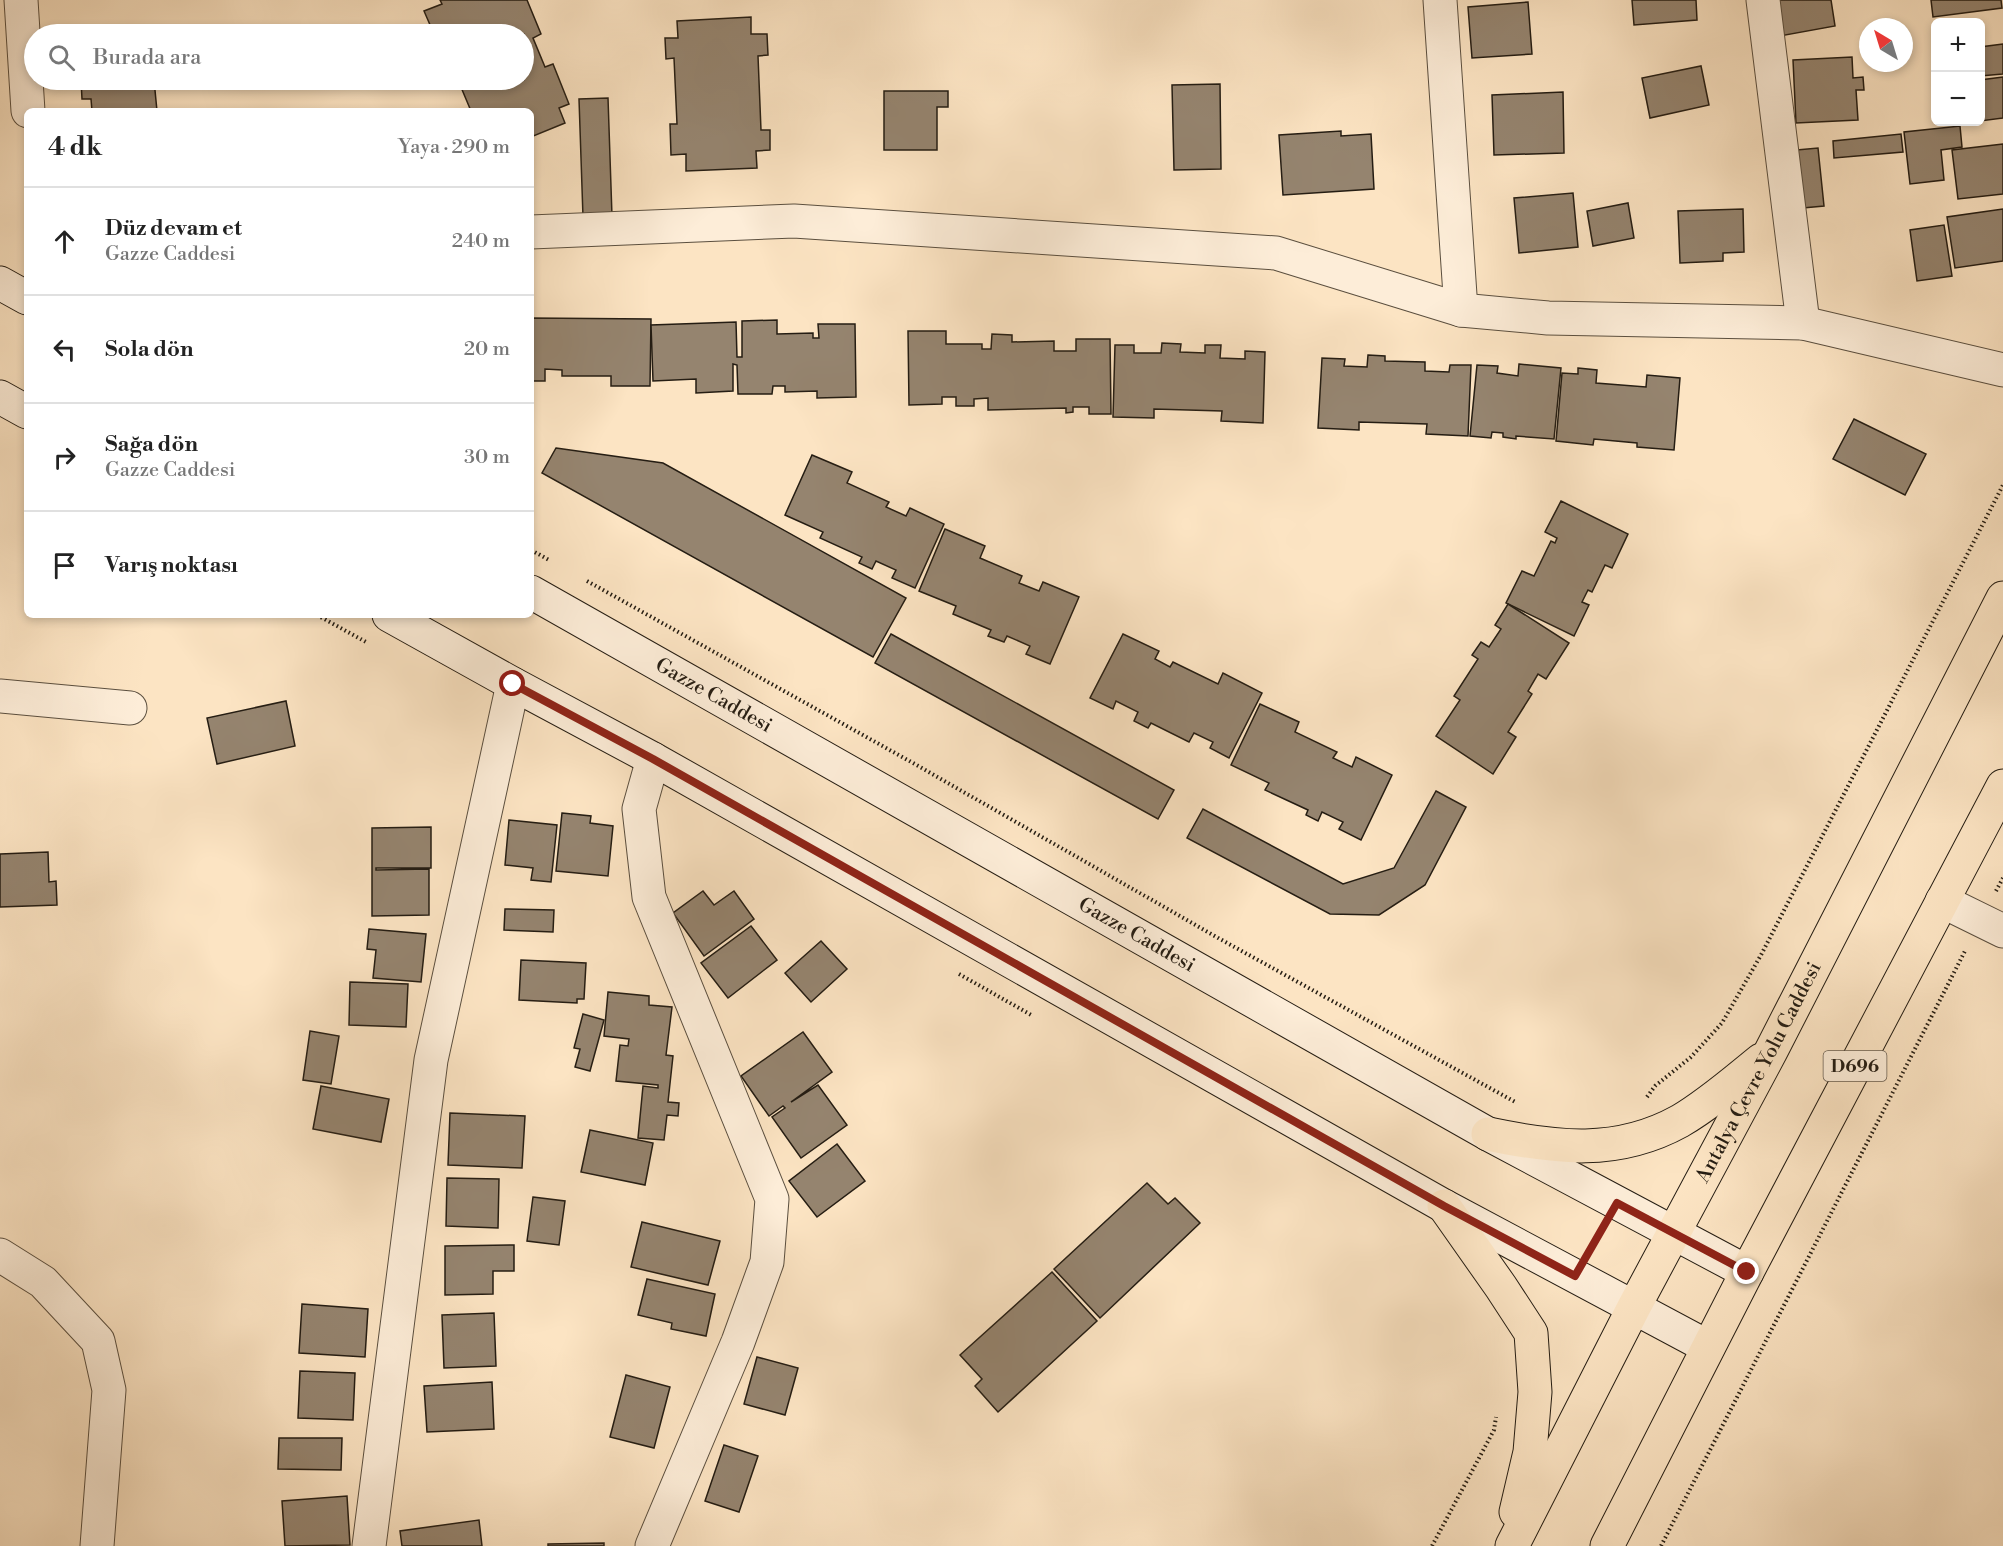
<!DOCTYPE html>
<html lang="tr">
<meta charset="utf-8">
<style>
:root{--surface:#fff;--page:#f6f6f6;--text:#222;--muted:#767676;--line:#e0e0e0}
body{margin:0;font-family:"Libre Bodoni",serif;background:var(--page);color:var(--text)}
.controls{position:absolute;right:18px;top:18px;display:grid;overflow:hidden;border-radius:9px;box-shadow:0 3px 9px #0003}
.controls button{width:54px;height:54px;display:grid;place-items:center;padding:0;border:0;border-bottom:2px solid var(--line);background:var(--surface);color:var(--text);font:30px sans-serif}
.compass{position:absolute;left:1859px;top:18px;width:54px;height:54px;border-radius:50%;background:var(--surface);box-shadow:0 3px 9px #0003;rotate:322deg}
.stop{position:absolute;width:18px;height:18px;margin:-14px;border:4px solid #8f2418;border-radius:50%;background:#fff}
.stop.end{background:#8f2418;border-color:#fff;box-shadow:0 2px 6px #0008}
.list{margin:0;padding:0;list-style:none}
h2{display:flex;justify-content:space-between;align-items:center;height:78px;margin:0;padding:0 24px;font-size:26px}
h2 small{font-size:20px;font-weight:400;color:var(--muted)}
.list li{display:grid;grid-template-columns:39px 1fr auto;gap:18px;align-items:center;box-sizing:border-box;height:108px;padding:0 24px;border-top:2px solid var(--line)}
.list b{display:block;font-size:22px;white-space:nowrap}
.list p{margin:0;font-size:20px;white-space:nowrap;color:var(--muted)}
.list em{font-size:20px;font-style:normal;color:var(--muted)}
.icon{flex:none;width:33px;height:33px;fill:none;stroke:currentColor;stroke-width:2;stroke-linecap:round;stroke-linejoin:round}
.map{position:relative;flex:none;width:2003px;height:1546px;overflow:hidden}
.search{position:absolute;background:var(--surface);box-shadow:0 3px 9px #0003;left:24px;top:24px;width:510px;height:66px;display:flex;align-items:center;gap:15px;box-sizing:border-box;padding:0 21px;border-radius:33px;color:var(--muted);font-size:22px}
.panel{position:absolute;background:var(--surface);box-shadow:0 3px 9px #0003;left:24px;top:108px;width:510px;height:510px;border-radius:9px}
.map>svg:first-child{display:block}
</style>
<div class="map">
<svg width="2003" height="1546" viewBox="0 0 2003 1546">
<rect width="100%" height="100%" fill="#fce4c3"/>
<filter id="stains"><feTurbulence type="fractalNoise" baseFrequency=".00333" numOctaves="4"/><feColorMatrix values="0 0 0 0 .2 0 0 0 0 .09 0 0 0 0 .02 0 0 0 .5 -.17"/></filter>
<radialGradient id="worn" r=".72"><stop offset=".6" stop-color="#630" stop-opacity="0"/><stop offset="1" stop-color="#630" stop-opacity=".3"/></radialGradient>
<g fill="#95846f" stroke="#251d13" stroke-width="1.5">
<polygon points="440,0 527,0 541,34 533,38 545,67 553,64 569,104 559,108 565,123 531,137 531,111 471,111 458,80 524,80 524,34 434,34 424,11 442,4"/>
<polygon points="1632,0 1696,0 1697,20 1634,25"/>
<polygon points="1774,0 1831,0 1835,26 1780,36"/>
<polygon points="1931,0 2001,0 2002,8 1933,17"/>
<polygon points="1528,2 1532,54 1472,58 1468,7"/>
<polygon points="751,17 751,34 767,34 768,55 758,56 761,130 770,130 770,150 756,151 757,168 686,171 686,154 671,155 670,124 677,124 674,58 666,59 665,38 678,38 677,21"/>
<polygon points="2003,44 2003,74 1980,76 1980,47"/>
<polygon points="1852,57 1853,78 1863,77 1864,90 1856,90 1858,120 1796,123 1793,60"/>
<polygon points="1701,66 1709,105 1650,118 1642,78"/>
<polygon points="2003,77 2003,118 1980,121 1980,80"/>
<polygon points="81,80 154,80 157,111 92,111 91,99 82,99"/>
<polygon points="1220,84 1221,169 1174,170 1172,85"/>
<polygon points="884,91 948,91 948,107 937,107 937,150 884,150"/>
<polygon points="1563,92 1564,153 1494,155 1492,95"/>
<polygon points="608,98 612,216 583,217 579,99"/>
<polygon points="1960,126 1962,147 1941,150 1944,180 1910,184 1904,132"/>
<polygon points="1341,131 1341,136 1371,134 1374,189 1283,195 1279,135"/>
<polygon points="1901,134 1903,152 1834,158 1833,141"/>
<polygon points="2003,144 2003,194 1958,199 1952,150"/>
<polygon points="1818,148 1824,206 1792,209 1786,151"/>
<polygon points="1573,193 1578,247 1519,253 1514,198"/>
<polygon points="1628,203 1634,238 1593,246 1587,211"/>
<polygon points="1743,209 1744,252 1723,253 1723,261 1680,263 1678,211"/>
<polygon points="2003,209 2003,261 1955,268 1947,217"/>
<polygon points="1944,225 1952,276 1917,281 1910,230"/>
<polygon points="531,318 651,319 650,386 611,386 611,376 562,376 562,370 545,369 545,381 531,381"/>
<polygon points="777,320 777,334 813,333 813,338 819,338 818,324 855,324 856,397 817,398 817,391 785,392 785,386 773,386 772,394 738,394 737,365 733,364 733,391 696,393 696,379 653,381 651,325 736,322 737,357 742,357 742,321"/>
<polygon points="908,331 946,331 946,344 982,344 982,349 991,349 992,334 1012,335 1012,342 1054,341 1054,351 1076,351 1076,339 1110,339 1111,414 1089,414 1089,407 1073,407 1073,412 1066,413 1066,408 988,410 988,398 974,399 974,406 956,406 956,397 942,397 942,404 909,405"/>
<polygon points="1162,343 1181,344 1180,352 1205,353 1205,345 1221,345 1220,358 1245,359 1245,351 1265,352 1263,423 1221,421 1222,411 1154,409 1154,418 1113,417 1115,345 1134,345 1134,353 1161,353"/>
<polygon points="1368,355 1385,356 1385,361 1425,362 1425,371 1449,372 1450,365 1471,365 1468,436 1426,434 1427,424 1359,422 1359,430 1318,428 1322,358 1345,359 1344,366 1367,367"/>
<polygon points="1519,364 1561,368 1554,439 1516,436 1516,439 1503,437 1503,433 1492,432 1491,438 1470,436 1477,365 1498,366 1497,373 1518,376"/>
<polygon points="1578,368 1597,370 1596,383 1646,387 1647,375 1680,378 1674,450 1637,447 1637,443 1594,439 1593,445 1556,441 1562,373 1578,374"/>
<polygon points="1854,419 1926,454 1905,495 1833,459"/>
<polygon points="556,448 663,463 906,598 873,657 542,473"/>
<polygon points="812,455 852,472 847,483 889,502 886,507 906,516 910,508 944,524 915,588 892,578 896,570 876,561 872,569 859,563 862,557 820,538 823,532 785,515"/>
<polygon points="1561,501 1628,534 1612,568 1605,565 1592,592 1588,590 1582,602 1589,605 1574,636 1506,603 1522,571 1534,576 1551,541 1555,543 1557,538 1545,532"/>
<polygon points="945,529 985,546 980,558 1022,576 1019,583 1039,591 1043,582 1079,597 1050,664 1026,654 1030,646 1007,636 1004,642 988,636 991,630 953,614 956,606 919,591"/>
<polygon points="1508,604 1569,643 1546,679 1538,674 1528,691 1532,694 1508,732 1516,737 1493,774 1436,736 1460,700 1454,696 1478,659 1472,655 1481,642 1489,647 1501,629 1495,625"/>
<polygon points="891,634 1174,790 1158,819 875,663"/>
<polygon points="1123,634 1159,651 1155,659 1170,667 1173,662 1218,684 1223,673 1262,693 1229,758 1210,748 1213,742 1194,733 1189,742 1151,723 1148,728 1134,721 1138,712 1116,701 1113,709 1090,698"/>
<polygon points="286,701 295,746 217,764 207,718"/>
<polygon points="1260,704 1299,722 1295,732 1337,752 1333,758 1352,767 1356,757 1392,775 1361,840 1339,829 1343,822 1322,812 1318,821 1306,815 1308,810 1265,790 1269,783 1231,765"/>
<polygon points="1436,791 1466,807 1425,885 1379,915 1330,914 1187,838 1203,809 1343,884 1394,868"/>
<polygon points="562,813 591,816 590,823 613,826 608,876 556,871"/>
<polygon points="509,820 557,825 551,882 531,880 533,868 505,865"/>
<polygon points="431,827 431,868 376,868 376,870 429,869 429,915 372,916 372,828"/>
<polygon points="48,852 49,882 56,881 57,905 0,907 0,854"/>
<polygon points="703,891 714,905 734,891 754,919 704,956 673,913"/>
<polygon points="505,909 554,910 553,932 504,930"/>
<polygon points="751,926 777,960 728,998 701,963"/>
<polygon points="369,929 426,934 421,982 373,978 376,950 367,949"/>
<polygon points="821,941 847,969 811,1002 785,973"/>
<polygon points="521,960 586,963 584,999 577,999 577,1003 519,1000"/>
<polygon points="350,982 408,984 406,1027 349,1025"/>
<polygon points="608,992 649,996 649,1005 672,1007 666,1055 673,1056 668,1102 679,1103 678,1116 667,1115 664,1140 638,1138 643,1086 658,1088 658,1085 616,1081 620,1045 628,1046 629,1039 604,1036"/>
<polygon points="583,1014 604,1020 590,1071 575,1067 580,1049 574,1048"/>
<polygon points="310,1031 339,1036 331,1084 303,1080"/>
<polygon points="803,1032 832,1072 791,1102 818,1085 847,1125 801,1158 772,1117 785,1108 783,1106 769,1116 741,1076"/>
<polygon points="321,1086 389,1099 381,1142 313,1129"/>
<polygon points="450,1113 525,1116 522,1168 448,1165"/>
<polygon points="590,1130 653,1143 645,1185 581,1172"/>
<polygon points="837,1144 865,1181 817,1217 789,1181"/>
<polygon points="447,1178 499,1179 498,1228 446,1226"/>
<polygon points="1147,1183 1168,1204 1175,1198 1200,1223 1100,1318 1054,1269"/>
<polygon points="533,1197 565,1201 559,1245 527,1241"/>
<polygon points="642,1222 720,1241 708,1285 631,1267"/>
<polygon points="514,1245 514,1271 493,1271 493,1294 445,1295 445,1246"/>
<polygon points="1052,1272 1097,1321 998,1412 975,1386 982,1379 960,1355"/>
<polygon points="647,1279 715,1294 706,1336 671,1329 672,1323 638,1315"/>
<polygon points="302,1304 368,1309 365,1357 299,1353"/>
<polygon points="494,1313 496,1366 444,1368 442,1315"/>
<polygon points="757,1357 798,1368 785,1415 744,1404"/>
<polygon points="300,1371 355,1373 353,1420 298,1418"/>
<polygon points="626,1375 670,1387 654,1448 610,1437"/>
<polygon points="492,1382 494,1429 427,1432 424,1386"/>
<polygon points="279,1438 342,1438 341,1470 278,1469"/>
<polygon points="724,1445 758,1456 739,1512 705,1501"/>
<polygon points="347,1496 350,1545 285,1546 282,1501"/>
<polygon points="479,1520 482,1546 402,1546 400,1531"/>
<polygon points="604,1543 604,1546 548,1546 548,1544"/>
</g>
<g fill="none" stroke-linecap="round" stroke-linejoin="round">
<defs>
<g id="minor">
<polyline points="21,0 28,111"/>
<polyline points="1440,0 1461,310"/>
<polyline points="1763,0 1803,323"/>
<polyline points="531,232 794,221 1276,253 1461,310 1548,318 1803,323 2003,370"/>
<polyline points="0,696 130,708"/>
<polyline points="1942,901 2003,931"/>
<polyline points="0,1255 43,1282 98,1341 109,1390 97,1546"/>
<polyline points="369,1546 431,1060 513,684"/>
<polyline points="652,1546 738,1342 767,1262 772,1199 649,897 639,809 653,759"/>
</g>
<g id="secondary">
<polyline points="0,283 27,298"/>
<polyline points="0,397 27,412"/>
<path id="s1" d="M 531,592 L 1488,1134 L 1747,1272"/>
<polyline points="389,615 513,684 653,759 1444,1206 1708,1347"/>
</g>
<g id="trunk">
<path d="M 1488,1134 C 1555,1148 1617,1156 1680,1121 C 1709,1104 1735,1081 1761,1060"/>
<polyline points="1444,1206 1501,1287 1531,1333 1535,1392 1530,1452 1516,1512"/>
<path id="s2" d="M 1512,1546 L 1634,1307 L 1771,1051 L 2003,598"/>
<polyline points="1607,1546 1747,1272 2003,786"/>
</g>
</defs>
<use href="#minor" stroke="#5b4f3f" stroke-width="35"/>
<use href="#secondary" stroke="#251d13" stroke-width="35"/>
<use href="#trunk" stroke="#251d13" stroke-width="35"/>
<g stroke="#251d13" stroke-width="4" stroke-dasharray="1.5 3" stroke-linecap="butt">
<polyline points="531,550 549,560"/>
<polyline points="587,581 913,763 1220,939 1517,1103"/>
<polyline points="317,615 366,642"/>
<polyline points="1996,891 2003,878"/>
<polyline points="959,974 1033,1016"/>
<polyline points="1647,1097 1655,1086 1691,1057 1722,1023 1761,955 2003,485"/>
<polyline points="1591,1248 1601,1231"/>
<polyline points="1432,1546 1494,1430 1496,1417"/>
<polyline points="1661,1546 1965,951"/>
</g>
<use href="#minor" stroke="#fdedd8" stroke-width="33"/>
<use href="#secondary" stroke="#fdedd8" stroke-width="33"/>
<use href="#trunk" stroke="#fce4c3" stroke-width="33"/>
</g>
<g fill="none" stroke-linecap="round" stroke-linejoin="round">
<polyline stroke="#8f2418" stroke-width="8" points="513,684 653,759 1444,1206 1575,1276 1617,1203 1747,1272"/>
</g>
<g text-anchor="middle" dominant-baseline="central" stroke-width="6" stroke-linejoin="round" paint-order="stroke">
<rect fill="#fdedd8" stroke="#665b4e" stroke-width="1.5" x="1823.5" y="1051" width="63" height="30" rx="4.5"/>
<g font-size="18" font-weight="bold" fill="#251d13">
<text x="1855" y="1066">D696</text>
</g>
<g font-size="20" fill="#251d13" stroke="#fdedd8">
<text stroke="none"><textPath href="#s1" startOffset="210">Gazze Caddesi</textPath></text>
<text stroke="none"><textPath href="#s1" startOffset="696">Gazze Caddesi</textPath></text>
<text stroke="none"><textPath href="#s2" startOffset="534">Antalya Çevre Yolu Caddesi</textPath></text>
</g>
</g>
<rect width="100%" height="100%" filter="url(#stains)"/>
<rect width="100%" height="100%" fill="url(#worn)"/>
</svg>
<div class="controls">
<button>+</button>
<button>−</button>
</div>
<svg class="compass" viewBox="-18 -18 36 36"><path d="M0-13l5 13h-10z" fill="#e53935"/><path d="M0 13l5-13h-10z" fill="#767676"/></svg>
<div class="stop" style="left:513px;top:684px"></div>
<div class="stop end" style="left:1747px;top:1272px"></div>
<div class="search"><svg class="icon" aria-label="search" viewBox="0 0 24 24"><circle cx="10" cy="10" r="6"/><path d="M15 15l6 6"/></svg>Burada ara</div>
<section class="panel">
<h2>4 dk<small>Yaya · 290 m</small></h2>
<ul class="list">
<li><svg class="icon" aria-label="ahead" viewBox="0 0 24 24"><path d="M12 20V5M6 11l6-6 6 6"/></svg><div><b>Düz devam et</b><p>Gazze Caddesi</p></div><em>240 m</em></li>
<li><svg class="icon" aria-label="left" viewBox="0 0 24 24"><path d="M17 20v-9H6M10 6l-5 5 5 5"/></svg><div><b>Sola dön</b></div><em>20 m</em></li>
<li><svg class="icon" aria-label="right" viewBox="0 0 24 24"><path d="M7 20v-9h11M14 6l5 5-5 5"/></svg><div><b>Sağa dön</b><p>Gazze Caddesi</p></div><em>30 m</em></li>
<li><svg class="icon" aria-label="arrive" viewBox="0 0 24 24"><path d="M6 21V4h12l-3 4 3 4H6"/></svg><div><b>Varış noktası</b></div></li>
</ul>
</section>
</div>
